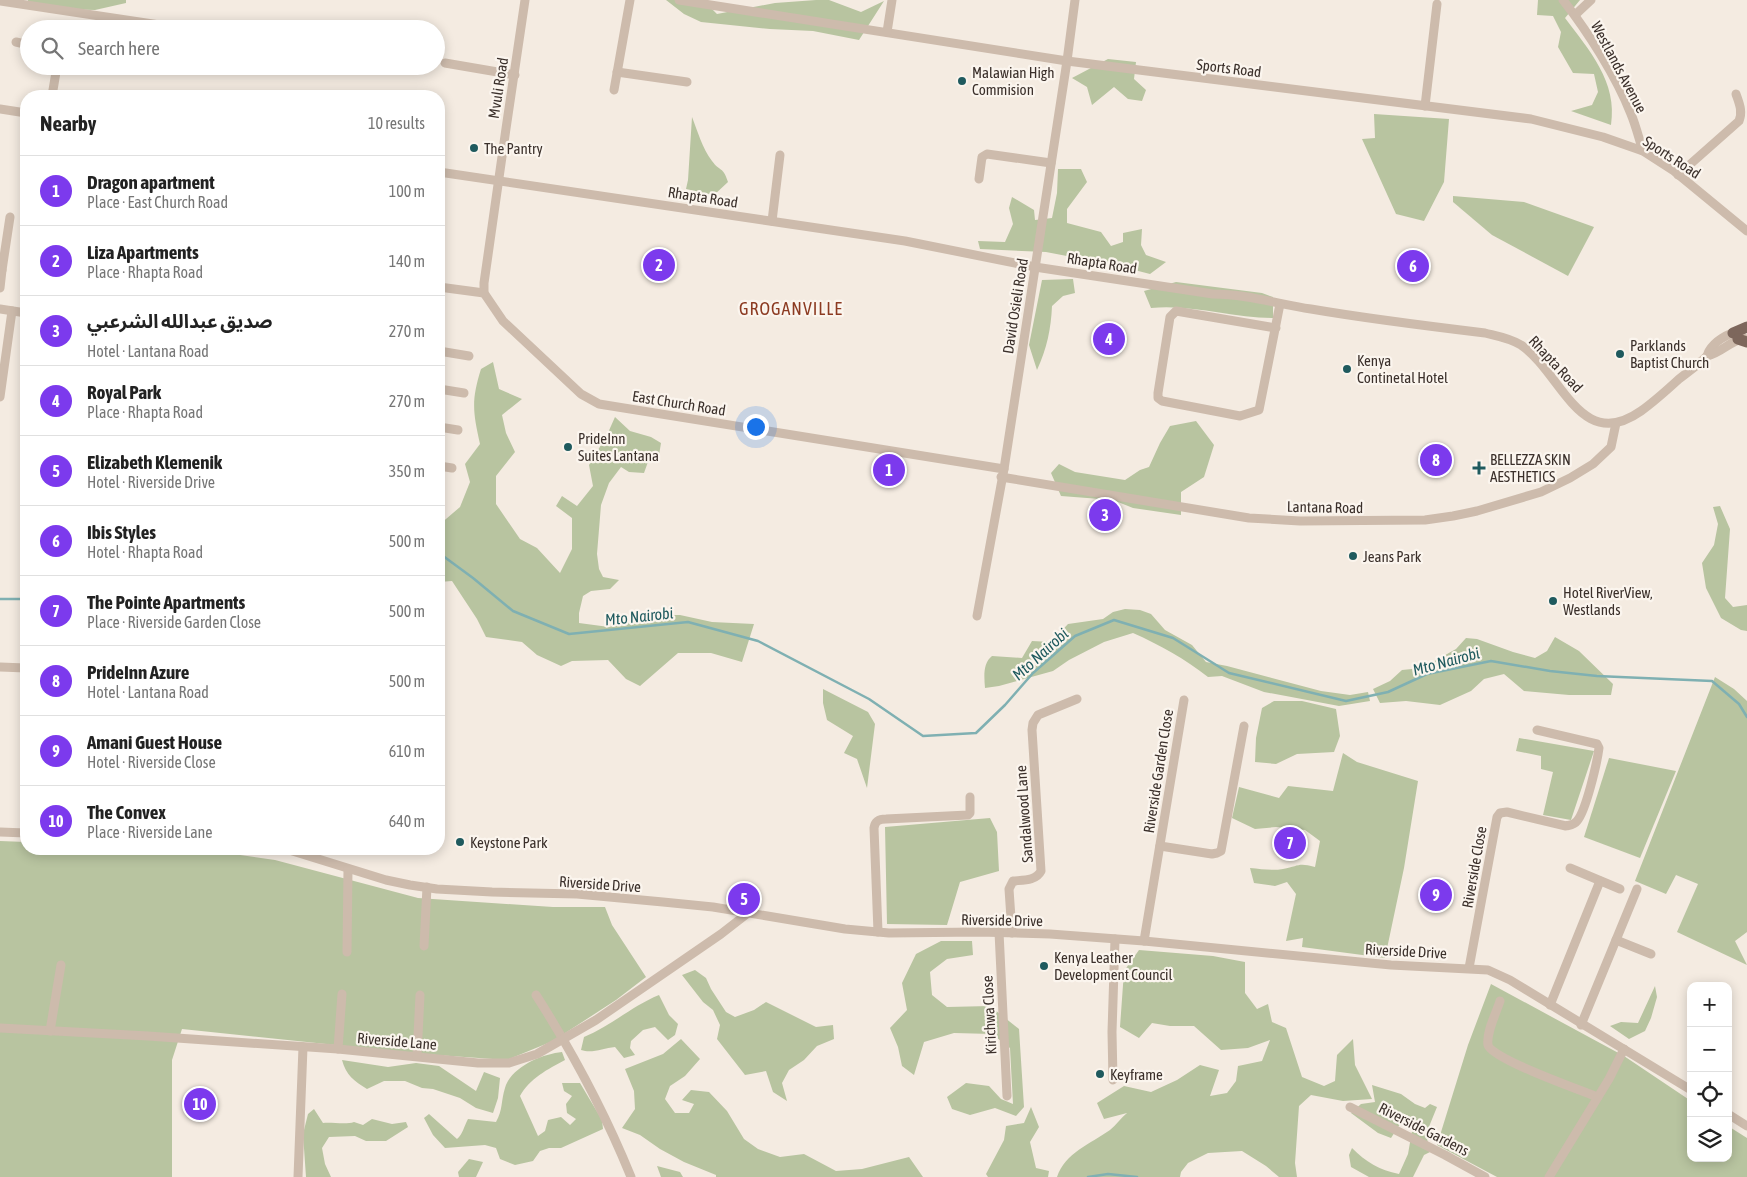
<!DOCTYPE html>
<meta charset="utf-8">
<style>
:root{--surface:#fff;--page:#f6f6f6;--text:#222;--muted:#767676;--line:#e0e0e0;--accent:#7c3aed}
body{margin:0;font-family:"Asap Condensed","Noto Sans Arabic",sans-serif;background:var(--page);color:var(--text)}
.controls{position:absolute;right:15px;bottom:15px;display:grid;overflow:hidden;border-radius:10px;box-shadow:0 2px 12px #0003}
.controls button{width:45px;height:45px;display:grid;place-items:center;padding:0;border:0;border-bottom:1px solid var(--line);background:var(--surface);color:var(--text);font:25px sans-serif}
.you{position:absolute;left:755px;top:426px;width:18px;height:18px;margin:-12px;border:4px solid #fff;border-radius:50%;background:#1a73e8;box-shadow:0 0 0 8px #1a73e833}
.badge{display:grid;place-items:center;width:32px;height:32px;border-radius:50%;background:var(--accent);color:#fff;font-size:16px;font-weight:700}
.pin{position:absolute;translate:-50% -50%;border:2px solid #fff;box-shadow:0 1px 5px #0006}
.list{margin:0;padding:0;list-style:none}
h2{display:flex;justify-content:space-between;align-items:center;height:65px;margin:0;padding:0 20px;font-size:21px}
h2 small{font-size:16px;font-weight:400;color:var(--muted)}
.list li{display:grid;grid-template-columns:32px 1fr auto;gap:15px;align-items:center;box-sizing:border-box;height:70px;padding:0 20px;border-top:1px solid var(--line)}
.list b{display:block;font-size:19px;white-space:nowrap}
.list p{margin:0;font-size:16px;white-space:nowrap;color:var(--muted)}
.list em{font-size:16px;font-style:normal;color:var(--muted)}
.icon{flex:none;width:28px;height:28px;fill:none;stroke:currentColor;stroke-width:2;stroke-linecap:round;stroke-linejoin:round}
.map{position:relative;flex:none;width:1747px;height:1177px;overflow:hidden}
.search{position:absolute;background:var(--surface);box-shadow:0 2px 12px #0003;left:20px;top:20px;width:425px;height:55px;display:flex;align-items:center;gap:12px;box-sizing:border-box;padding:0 18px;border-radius:28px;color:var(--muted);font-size:19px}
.panel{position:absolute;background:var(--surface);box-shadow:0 2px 12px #0003;left:20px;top:90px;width:425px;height:765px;border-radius:20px}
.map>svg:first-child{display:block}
</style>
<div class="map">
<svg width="1747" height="1177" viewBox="0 0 1747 1177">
<rect width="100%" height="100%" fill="#f4ebe1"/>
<g fill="#b8c4a0">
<polygon points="28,0 126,0 126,3 95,10 28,8"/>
<polygon points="666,0 703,0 717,14 775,3 816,0 829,0 861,12 884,1 859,40 813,31 770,29 701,22 684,14"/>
<path d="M 1538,0 L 1580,0 L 1565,18 C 1589,50 1618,82 1611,125 L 1571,111 L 1592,105 L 1598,92 L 1594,74 L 1573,73 L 1558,47 L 1561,32 L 1553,16 L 1537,15 Z"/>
<polygon points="1108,59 1136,62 1134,79 1146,90 1142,101 1128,99 1114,87 1092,105 1087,87 1072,78"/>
<polygon points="1374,114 1449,119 1444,182 1424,221 1396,214 1362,139 1375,138"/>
<path d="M 692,117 C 698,132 702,148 712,161 C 720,172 723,166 728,182 L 714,195 L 686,189 L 688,180 Z"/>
<polygon points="1058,169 1081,169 1087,182 1067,209 1067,223 1101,232 1111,246 1123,242 1123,233 1142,229 1141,245 1146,255 1166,262 1150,274 1119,266 1046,252 980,249 978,241 1005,242 1013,224 1009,208 1012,197 1034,210 1035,220 1052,218 1057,193"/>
<polygon points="1453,196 1524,202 1594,227 1568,276 1492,235 1453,202"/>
<path d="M 1073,279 L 1075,293 L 1063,296 L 1052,306 C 1051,329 1047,348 1037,370 L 1029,345 L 1042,280 Z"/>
<path d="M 1176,282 L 1262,293 L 1273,297 L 1273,318 C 1232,318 1192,304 1151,308 L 1144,291 Z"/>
<path d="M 493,362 L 499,389 L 522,399 L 502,415 L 506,433 L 515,452 L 496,476 L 496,504 L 520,539 L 537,548 L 560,573 L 572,549 L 572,518 L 556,506 L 562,496 L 577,506 L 593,486 L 589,465 L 607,435 L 615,417 L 630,431 L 651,437 L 661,443 L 659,455 L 649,459 L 644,473 L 629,472 L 621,467 L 609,483 L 601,505 L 597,554 L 599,569 L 603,577 L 619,580 L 610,589 L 591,591 L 583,596 L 579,613 L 579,623 L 609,627 L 656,615 L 680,615 L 712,622 L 754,624 L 742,662 L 711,653 L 678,653 L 640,686 L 626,679 L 608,660 L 572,661 L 561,666 L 537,655 L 522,642 L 486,637 L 477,619 L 452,581 L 439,582 L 439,525 L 460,507 L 470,482 L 465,464 L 480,444 C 473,412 471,401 481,369 Z"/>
<polygon points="1196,421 1214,445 1204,477 1181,492 1181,515 1133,508 1113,500 1061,496 1051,473 1059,464 1075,472 1125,480 1140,470 1149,467 1160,443 1170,426"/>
<polygon points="1720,506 1730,529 1725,598 1733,607 1747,605 1747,631 1741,630 1721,618 1706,588 1702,563 1714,545 1718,524 1713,507"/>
<path d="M 1125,609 L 1140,610 L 1151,614 L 1165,630 L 1192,645 L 1206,662 L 1227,666 L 1321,691 L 1350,695 L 1368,692 L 1370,701 L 1339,706 L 1264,692 L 1222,676 L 1208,677 C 1185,659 1160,645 1133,633 L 1104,642 L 1069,660 L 1053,671 L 999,686 L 985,688 C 984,676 983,663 992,656 L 1022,658 L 1032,641 L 1051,642 L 1068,624 L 1103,619 L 1113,612 Z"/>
<polygon points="1555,637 1579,651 1613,684 1611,695 1569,695 1524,691 1504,674 1484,679 1471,691 1440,705 1406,701 1380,703 1373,689 1390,681 1402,670 1422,668 1456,649 1466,638 1477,639 1513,652 1535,658 1547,651"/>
<polygon points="1715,677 1734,689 1747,701 1747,932 1735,941 1747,965 1677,932 1698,884 1676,875 1666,894 1635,881"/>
<polygon points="823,689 868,712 875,724 867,788 857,759 844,753 853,736 827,720 823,703"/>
<polygon points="1274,701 1302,701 1336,709 1340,736 1334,752 1297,754 1276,764 1255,762 1256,738 1262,708"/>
<polygon points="1519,738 1594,751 1571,820 1543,815 1553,772 1541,769 1541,756 1516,751"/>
<path d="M 1343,753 L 1357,762 L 1418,781 L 1404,868 L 1385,958 L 1302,947 L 1303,938 L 1286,941 L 1296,894 L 1287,882 L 1275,886 L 1254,883 L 1250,868 C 1262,869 1272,871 1283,869 C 1299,866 1298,862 1315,867 L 1320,841 L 1305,830 L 1276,827 L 1255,829 L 1232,818 L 1239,787 L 1279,798 L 1288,786 L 1333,791 Z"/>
<polygon points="1609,758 1676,771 1640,858 1584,837"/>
<polygon points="990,818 997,832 999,871 960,882 947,925 887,924 885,827"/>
<polygon points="0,841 26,842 26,849 144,849 233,854 275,860 418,898 553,907 605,907 612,925 646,977 616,1000 553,1041 507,1060 422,1054 182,1029 172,1060 172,1177 0,1177"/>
<polygon points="941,941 972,941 973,955 947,959 930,972 932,995 947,1007 990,1006 1019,1029 1024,1107 1016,1116 995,1108 970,1115 952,1109 947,1097 966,1083 989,1086 1001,1099 1013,1104 1010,1048 992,1034 954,1033 924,1042 914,1075 902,1066 898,1047 890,1028 907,1010 902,983 916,954"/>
<path d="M 1139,950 L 1213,956 L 1245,962 L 1245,993 L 1257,1009 L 1268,1004 L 1272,1022 L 1286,1028 L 1302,1077 L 1324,1086 L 1335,1081 L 1337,1055 L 1353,1039 L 1355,1065 L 1372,1099 L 1343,1101 L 1311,1095 L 1299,1106 L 1295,1163 L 1297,1177 L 1279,1177 L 1266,1166 L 1242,1151 L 1208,1153 L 1188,1163 L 1181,1172 L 1180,1177 L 1057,1177 C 1065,1153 1090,1144 1110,1130 C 1116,1125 1121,1118 1127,1113 L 1104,1119 L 1097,1103 L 1124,1086 L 1151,1092 L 1177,1080 L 1200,1065 L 1219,1070 L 1210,1096 L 1227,1093 L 1236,1081 L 1238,1066 L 1262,1061 L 1270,1040 L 1248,1048 L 1221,1050 L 1194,1026 L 1170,1026 L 1152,1023 L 1139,1038 L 1120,1027 L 1124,971 Z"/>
<polygon points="695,970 706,978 711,989 726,1012 735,1017 754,1010 766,1002 816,1027 833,1025 834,1039 817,1046 804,1060 789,1070 782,1083 787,1101 773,1092 766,1071 745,1075 717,1039 720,1025 713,1010 703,1002 682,975"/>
<polygon points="1491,984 1624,1056 1691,1101 1691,1158 1728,1158 1728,1126 1747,1138 1747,1177 1497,1177 1437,1145 1468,1045"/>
<polygon points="1655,986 1657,997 1651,1018 1645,1031 1629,1039 1610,1026 1621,1022 1638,1023"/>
<path d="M 659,995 L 669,1015 L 678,1024 L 675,1035 L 668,1040 L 655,1027 L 643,1030 L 631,1041 L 630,1048 L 635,1055 L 624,1058 L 615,1047 C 603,1048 592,1054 581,1050 L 584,1037 C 611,1026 632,1006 659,995 Z"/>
<polygon points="681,1039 700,1059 685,1076 670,1086 665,1099 675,1113 689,1113 694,1104 682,1100 691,1090 709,1092 727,1111 744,1139 758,1149 780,1157 804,1154 836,1171 862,1169 909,1157 923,1177 716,1177 716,1175 684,1162 660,1149 640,1135 622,1128 635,1109 634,1091 625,1069 663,1054"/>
<path d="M 562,1052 L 565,1060 C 548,1069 529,1079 520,1096 L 538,1136 L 545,1131 L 548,1120 L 561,1117 L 570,1125 L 576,1119 L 567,1113 L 566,1104 L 572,1096 L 564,1091 L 562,1083 L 580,1083 L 602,1120 L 603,1129 L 561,1148 L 549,1148 L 540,1151 L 533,1161 L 515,1165 L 500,1159 L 496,1148 L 485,1145 L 445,1148 L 433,1135 L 424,1118 L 429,1114 L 457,1139 C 463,1134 464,1126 468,1119 L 496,1122 C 503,1110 501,1100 505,1088 C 511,1067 542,1054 562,1052 Z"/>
<path d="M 342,1060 L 388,1067 L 416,1063 L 439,1066 L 476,1091 L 484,1072 L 500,1078 L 498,1098 L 493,1113 L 476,1108 L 460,1098 L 433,1089 L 422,1088 L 405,1081 L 384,1081 L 367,1089 C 354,1081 346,1075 342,1060 Z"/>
<path d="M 1372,1085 L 1401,1094 L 1415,1104 L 1425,1108 L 1430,1104 L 1437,1107 L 1426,1134 L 1430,1152 L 1424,1155 L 1413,1177 L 1369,1177 L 1351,1167 L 1349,1155 L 1352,1148 C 1366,1162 1379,1170 1399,1174 L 1408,1154 L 1412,1131 L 1405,1121 L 1400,1124 L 1391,1138 L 1378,1133 L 1351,1113 L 1361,1104 L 1375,1102 Z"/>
<polygon points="1031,1107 1039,1127 1030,1142 1036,1168 1049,1171 1048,1177 988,1177 986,1174 1004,1140 1006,1126 1024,1123"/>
<path d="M 314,1109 L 323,1123 C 332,1122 346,1125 354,1122 L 363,1125 L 372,1119 L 392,1124 L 406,1122 L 408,1127 L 386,1141 L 366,1141 L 355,1136 L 329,1137 L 322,1148 L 325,1164 L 331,1177 L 306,1177 L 303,1134 L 308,1114 Z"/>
<polygon points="469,1159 483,1162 476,1177 459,1177 458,1172"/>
<polygon points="657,1166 680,1172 683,1177 661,1177"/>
</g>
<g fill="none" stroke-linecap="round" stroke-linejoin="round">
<g stroke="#7fb0b2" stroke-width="2.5">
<polyline points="439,553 473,578 513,611 569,634 688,622 758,641 869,699 923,736 976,733 1005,705 1033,673 1075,636 1114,620 1173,638 1229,673 1346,701 1388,692 1427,674 1491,661 1550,671 1597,676 1712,681 1739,704 1747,717"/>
<polyline points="0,599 26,599"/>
<polyline points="1088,1177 1108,1174 1137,1177"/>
</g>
<g stroke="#cdbbac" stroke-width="9">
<path d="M 525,0 C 511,94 497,189 484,283 L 484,293 L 503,321 L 581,394 L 599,404 L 1004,469"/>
<polyline points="679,0 1067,61 1531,119 1603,137 1643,151 1674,171 1747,231"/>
<path d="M 1563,0 C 1588,32 1616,76 1631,114 C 1636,126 1639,139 1643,151"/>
<polyline points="0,1 186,29"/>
<polyline points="1575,15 1591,0"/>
<polyline points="887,32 892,0"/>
<polyline points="16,42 29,45"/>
<polyline points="445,63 515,75"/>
<polyline points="617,72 687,82"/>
<polyline points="614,90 630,0"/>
<polyline points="52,96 57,66"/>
<polyline points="1425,106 1437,4"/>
<polyline points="0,109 26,113"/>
<path d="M 439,172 L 905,241 L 1035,267 L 1213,294 C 1246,294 1278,304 1311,309 C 1369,319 1427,326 1485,333 C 1497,336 1510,338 1521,345 C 1562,373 1580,454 1641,411 C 1655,401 1667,390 1679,379 C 1688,372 1698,365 1706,357 C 1709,353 1707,355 1709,351 C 1715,341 1727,334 1737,332"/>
<path d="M 1678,175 L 1739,121 C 1743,111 1739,103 1736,94"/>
<polyline points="979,179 982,157 987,154 1051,163"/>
<polyline points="772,221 780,155"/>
<polyline points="0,270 2,270 10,217"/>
<polyline points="439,287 484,293"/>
<polyline points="0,288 2,270"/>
<polyline points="0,309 26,313"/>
<polyline points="1276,328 1176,311 1170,317 1158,393 1158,398 1162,401 1240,416 1259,410 1280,304"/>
<polyline points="439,351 469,356"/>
<path d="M 1707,356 C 1721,353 1730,341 1744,338"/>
<polyline points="439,389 464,393"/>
<polyline points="0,397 12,311"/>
<polyline points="439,427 458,430"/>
<polyline points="439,466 452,468"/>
<polyline points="1001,477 1249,518 1300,521 1425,520 1453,516 1477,511 1541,492 1570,478 1593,464 1611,447 1616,423"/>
<polyline points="977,616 1004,469 1067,61 1075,0"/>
<polyline points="0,667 26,668"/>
<polyline points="0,832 26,833"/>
<polyline points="1160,846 1212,854 1217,853 1221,851 1244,726"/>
<polyline points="286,849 386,880 410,885 437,889 492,892 577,894 663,902 713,907 845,929 889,933 979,932 1050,934 1144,941 1391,965 1488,970 1510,980 1691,1090"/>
<polyline points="1570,868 1620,889"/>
<path d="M 878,932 L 874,828 C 875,821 879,819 886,819 L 968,815 L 970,813 L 970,797"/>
<polyline points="999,932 1007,1096"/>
<path d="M 1012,933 L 1009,889 L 1013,881 C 1023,880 1036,881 1041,871 L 1032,730 L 1033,723 L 1038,715 L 1077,699"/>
<polyline points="1616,940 1651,954"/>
<polyline points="1144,941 1184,700"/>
<polyline points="424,946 427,887"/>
<polyline points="347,952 348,869"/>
<path d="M 1469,968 L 1497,817 L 1500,813 L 1507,812 L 1566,826 C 1570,825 1574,825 1577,821 C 1586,811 1597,763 1599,748 L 1597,744 L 1537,730"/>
<path d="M 536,995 C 573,1053 605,1113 631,1177"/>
<path d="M 1500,1001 C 1496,1014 1486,1032 1488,1045 C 1490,1058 1582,1091 1598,1097"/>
<polyline points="1550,1005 1600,881"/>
<polyline points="1581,1025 1637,889"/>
<polyline points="0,1028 148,1036 338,1049 478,1063 509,1063 537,1054 596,1020 721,934 748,913"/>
<polyline points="50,1031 61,965"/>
<polyline points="338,1049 342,994"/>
<polyline points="417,1056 420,995"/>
<polyline points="1113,1080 1112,1032 1115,939"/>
<polyline points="1350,1107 1445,1155 1485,1177"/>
<polyline points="1728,1114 1747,1126"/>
<polyline points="298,1177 303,1047"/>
<polyline points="1549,1177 1609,1079 1624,1049"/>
</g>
<g stroke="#7d675c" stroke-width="11">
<polyline points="1733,333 1747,327"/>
<polyline points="1738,339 1747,342"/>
</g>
</g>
<g fill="#1f5a5e" stroke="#fbf5ee" stroke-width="2">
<circle cx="962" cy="81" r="5"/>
<circle cx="474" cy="148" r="5"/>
<circle cx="1620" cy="354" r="5"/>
<circle cx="1347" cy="369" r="5"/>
<circle cx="568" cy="447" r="5"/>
<path d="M1476.5 460.5h5v5h5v5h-5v5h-5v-5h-5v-5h5z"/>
<circle cx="1353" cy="556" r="5"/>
<circle cx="1553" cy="601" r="5"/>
<circle cx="460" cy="842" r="5"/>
<circle cx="1044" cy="966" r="5"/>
<circle cx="1100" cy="1074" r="5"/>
</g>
<g text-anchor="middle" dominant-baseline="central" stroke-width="4.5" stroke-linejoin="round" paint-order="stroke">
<g font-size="15" fill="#3b302b" stroke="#fbf5ee">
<text transform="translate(1619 67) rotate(62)">Westlands Avenue</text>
<text transform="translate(1229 68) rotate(7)">Sports Road</text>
<text transform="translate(498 88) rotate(-81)">Mvuli Road</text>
<text transform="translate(1672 157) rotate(33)">Sports Road</text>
<text transform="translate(703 197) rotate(9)">Rhapta Road</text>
<text transform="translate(1102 263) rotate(9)">Rhapta Road</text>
<text transform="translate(1015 306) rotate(-81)">David Osieli Road</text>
<text transform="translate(1556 364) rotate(47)">Rhapta Road</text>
<text transform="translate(679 403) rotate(9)">East Church Road</text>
<text transform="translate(1325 507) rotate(1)">Lantana Road</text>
<text transform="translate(1158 771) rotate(-81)">Riverside Garden Close</text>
<text transform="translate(1024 814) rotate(-94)">Sandalwood Lane</text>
<text transform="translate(1474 867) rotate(-80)">Riverside Close</text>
<text transform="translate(600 884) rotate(4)">Riverside Drive</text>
<text transform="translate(1002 920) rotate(1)">Riverside Drive</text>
<text transform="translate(1406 951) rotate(3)">Riverside Drive</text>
<text transform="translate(989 1015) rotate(-93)">Kirichwa Close</text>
<text transform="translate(397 1041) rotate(5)">Riverside Lane</text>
<text transform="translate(1424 1129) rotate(27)">Riverside Gardens</text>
</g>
<g font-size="15" fill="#3b302b" stroke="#fbf5ee" text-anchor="start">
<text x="972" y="72">Malawian High<tspan x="972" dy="17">Commision</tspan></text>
<text x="484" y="148">The Pantry</text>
<text x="1630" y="345">Parklands<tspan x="1630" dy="17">Baptist Church</tspan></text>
<text x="1357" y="360">Kenya<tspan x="1357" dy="17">Continetal Hotel</tspan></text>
<text x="578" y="438">PrideInn<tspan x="578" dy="17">Suites Lantana</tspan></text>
<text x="1490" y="459">BELLEZZA SKIN<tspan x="1490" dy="17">AESTHETICS</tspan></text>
<text x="1363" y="556">Jeans Park</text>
<text x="1563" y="592">Hotel RiverView,<tspan x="1563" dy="17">Westlands</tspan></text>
<text x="470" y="842">Keystone Park</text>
<text x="1054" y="957">Kenya Leather<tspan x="1054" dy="17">Development Council</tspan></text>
<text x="1110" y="1074">Keyframe</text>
</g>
<g font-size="16" font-style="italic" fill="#1f5a5e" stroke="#fbf5ee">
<text transform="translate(639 616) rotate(-6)">Mto Nairobi</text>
<text transform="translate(1040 654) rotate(-42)">Mto Nairobi</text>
<text transform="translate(1446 661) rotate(-15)">Mto Nairobi</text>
</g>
<g font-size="18" letter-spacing="1" fill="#8c3b22" stroke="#fbf5ee">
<text x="791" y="308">GROGANVILLE</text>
</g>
</g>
</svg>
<div class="controls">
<button>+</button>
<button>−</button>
<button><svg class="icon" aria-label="locate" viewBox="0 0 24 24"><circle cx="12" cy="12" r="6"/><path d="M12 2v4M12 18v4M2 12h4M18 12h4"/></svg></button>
<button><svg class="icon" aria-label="layers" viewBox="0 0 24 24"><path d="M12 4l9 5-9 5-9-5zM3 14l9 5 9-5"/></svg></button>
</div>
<div class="you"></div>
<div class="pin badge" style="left:889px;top:470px">1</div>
<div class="pin badge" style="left:659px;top:265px">2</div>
<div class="pin badge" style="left:1105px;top:515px">3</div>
<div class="pin badge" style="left:1109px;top:339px">4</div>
<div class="pin badge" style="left:744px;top:899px">5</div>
<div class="pin badge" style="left:1413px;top:266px">6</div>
<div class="pin badge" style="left:1290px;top:843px">7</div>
<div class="pin badge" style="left:1436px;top:460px">8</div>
<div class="pin badge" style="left:1436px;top:895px">9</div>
<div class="pin badge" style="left:200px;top:1104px">10</div>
<div class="search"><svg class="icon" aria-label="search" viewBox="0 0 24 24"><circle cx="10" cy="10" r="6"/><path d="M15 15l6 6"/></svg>Search here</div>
<section class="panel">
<h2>Nearby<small>10 results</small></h2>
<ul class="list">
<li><span class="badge">1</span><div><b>Dragon apartment</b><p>Place · East Church Road</p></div><em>100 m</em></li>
<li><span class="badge">2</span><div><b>Liza Apartments</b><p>Place · Rhapta Road</p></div><em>140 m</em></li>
<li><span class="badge">3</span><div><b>صديق عبدالله الشرعبي</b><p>Hotel · Lantana Road</p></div><em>270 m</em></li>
<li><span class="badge">4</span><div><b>Royal Park</b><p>Place · Rhapta Road</p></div><em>270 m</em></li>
<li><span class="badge">5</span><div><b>Elizabeth Klemenik</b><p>Hotel · Riverside Drive</p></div><em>350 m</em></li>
<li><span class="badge">6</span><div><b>Ibis Styles</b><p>Hotel · Rhapta Road</p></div><em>500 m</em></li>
<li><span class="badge">7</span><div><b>The Pointe Apartments</b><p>Place · Riverside Garden Close</p></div><em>500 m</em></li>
<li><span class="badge">8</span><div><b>PrideInn Azure</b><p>Hotel · Lantana Road</p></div><em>500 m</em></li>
<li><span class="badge">9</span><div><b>Amani Guest House</b><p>Hotel · Riverside Close</p></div><em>610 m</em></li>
<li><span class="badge">10</span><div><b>The Convex</b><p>Place · Riverside Lane</p></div><em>640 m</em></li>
</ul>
</section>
</div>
